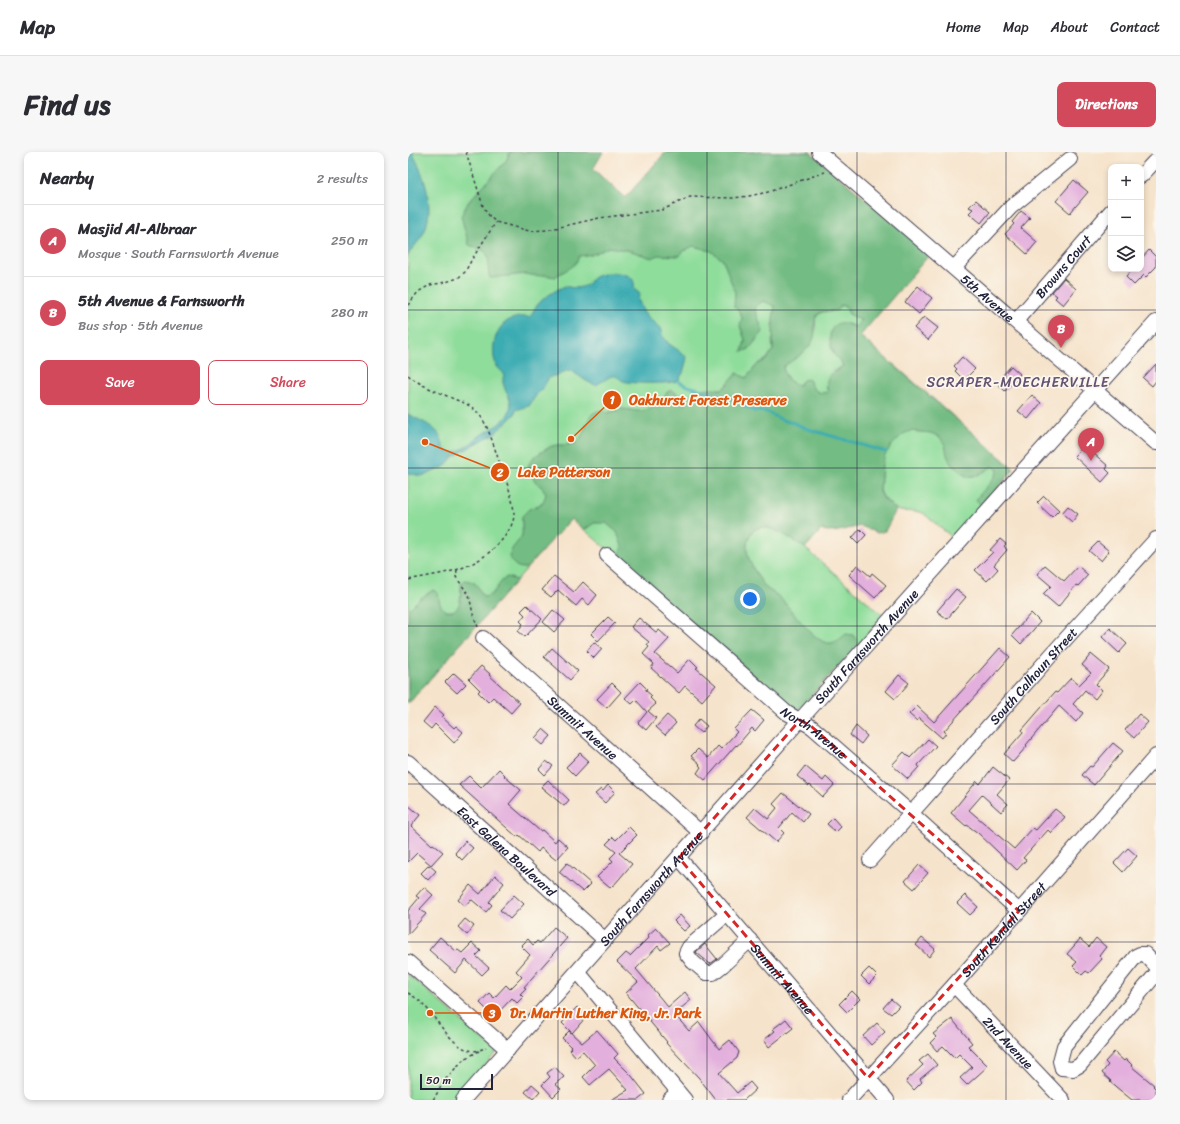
<!DOCTYPE html>
<meta charset="utf-8">
<style>
:root{--surface:#fff;--page:#f7f7f7;--text:#2b2b33;--muted:#7c7c81;--line:#e1e1e2;--accent:#d1495b}
body{margin:0;font-family:Sriracha,sans-serif;background:var(--page);color:var(--text)}
.controls{position:absolute;right:12px;top:12px;display:grid;overflow:hidden;border-radius:8px;box-shadow:0 2px 6px #0003}
.controls button{width:36px;height:36px;display:grid;place-items:center;padding:0;border:0;border-bottom:1px solid var(--line);background:var(--surface);color:var(--text);font:20px sans-serif}
.scale{position:absolute;left:12px;bottom:10px;width:73px;box-sizing:border-box;padding-left:4px;border:2px solid #22223b;border-top:0;font-size:11px;line-height:14px;white-space:nowrap;color:#22223b;-webkit-text-stroke:3px #fbf7ec;paint-order:stroke}
.you{position:absolute;left:342px;top:447px;width:14px;height:14px;margin:-10px;border:3px solid #fff;border-radius:50%;background:#1a73e8;box-shadow:0 0 0 6px #1a73e833}
.badge{display:grid;place-items:center;width:26px;height:26px;border-radius:50%;background:var(--accent);color:#fff;font-size:13px;font-weight:700}
.pin{position:absolute;translate:-50% -33px;filter:drop-shadow(0 1px 2px #0008)}
.pin::after{content:'';position:absolute;top:21px;width:14px;height:12px;background:inherit;clip-path:polygon(0 0,100% 0,50% 100%)}
.list{margin:0;padding:0;list-style:none}
h2{display:flex;justify-content:space-between;align-items:center;height:52px;margin:0;padding:0 16px;font-size:17px}
h2 small{font-size:13px;font-weight:400;color:var(--muted)}
.list li{display:grid;grid-template-columns:26px 1fr auto;gap:12px;align-items:center;box-sizing:border-box;height:72px;padding:0 16px;border-top:1px solid var(--line)}
.list b{display:block;font-size:15px;white-space:nowrap}
.list p{margin:0;font-size:13px;white-space:nowrap;color:var(--muted)}
.list em{font-size:13px;font-style:normal;color:var(--muted)}
.actions{display:flex;gap:8px;padding:12px 16px}
.actions a{flex:1;padding:9px 0;border:1px solid var(--accent);border-radius:8px;text-align:center;font-size:14px;color:var(--accent)}
.actions .main{background:var(--accent);color:#fff}
.icon{flex:none;width:22px;height:22px;fill:none;stroke:currentColor;stroke-width:2;stroke-linecap:round;stroke-linejoin:round}
.map{position:relative;flex:none;width:748px;height:948px;overflow:hidden;border-radius:8px}
header{display:flex;align-items:center;gap:24px;box-sizing:border-box;height:56px;padding:0 20px;background:var(--surface);border-bottom:1px solid var(--line)}
header strong{font-size:19px}
nav{display:flex;gap:22px;margin-inline-start:auto;font-size:14px}
.intro{display:flex;align-items:center;justify-content:space-between;box-sizing:border-box;height:96px;padding:0 24px}
h1{margin:0;font-size:28px}
.button{padding:10px 18px;border-radius:8px;background:var(--accent);color:#fff;font-size:14px;font-weight:700}
main{display:flex;gap:24px;padding:0 24px}
aside{flex:1;background:var(--surface);border-radius:8px;box-shadow:0 2px 6px #0003}
.map>svg:first-child{display:block}
</style>
<header>
<strong>Map</strong>
<nav><a>Home</a><a>Map</a><a>About</a><a>Contact</a></nav>
</header>
<div class="intro"><h1>Find us</h1><a class="button">Directions</a></div>
<main>
<aside>
<h2>Nearby<small>2 results</small></h2>
<ul class="list">
<li><span class="badge">A</span><div><b>Masjid Al-Albraar</b><p>Mosque · South Farnsworth Avenue</p></div><em>250 m</em></li>
<li><span class="badge">B</span><div><b>5th Avenue &amp; Farnsworth</b><p>Bus stop · 5th Avenue</p></div><em>280 m</em></li>
</ul>
<div class="actions"><a class="main">Save</a><a>Share</a></div>
</aside>
<div class="map">
<svg width="748" height="948" viewBox="0 0 748 948">
<rect width="100%" height="100%" fill="#fbf7ec"/>
<filter id="ink" filterUnits="userSpaceOnUse"><feTurbulence type="fractalNoise" baseFrequency=".025" numOctaves="2"/><feDisplacementMap in="SourceGraphic" scale="8" xChannelSelector="R" yChannelSelector="G"/><feConvolveMatrix kernelMatrix="1 2 1 2 8 2 1 2 1" color-interpolation-filters="sRGB"/></filter>
<filter id="wash" filterUnits="userSpaceOnUse"><feTurbulence type="fractalNoise" baseFrequency=".012" numOctaves="4" result="noise"/><feDisplacementMap in="SourceGraphic" scale="16" xChannelSelector="R" yChannelSelector="G"/><feGaussianBlur stdDeviation="0.9" result="paint"/><feColorMatrix in="noise" values="0 0 0 0 0 0 0 0 0 0 0 0 0 0 0 0 0 1.4 0 .05"/><feComposite in="paint" operator="in"/></filter>
<g filter="url(#wash)">
<rect width="100%" height="100%" fill="#f6e3cb"/>
<g fill="#8fdd9b" stroke="#58806b">
<path d="M 0,0 L 166,0 L 217,46 L 258,0 L 402,0 L 468,57 L 364,188 L 365,198 L 358,208 L 350,212 L 338,226 L 329,221 L 315,237 L 310,237 L 378,332 L 484,211 L 606,317 L 545,386 L 515,361 C 507,358 500,360 492,359 C 488,358 485,355 482,352 C 471,342 471,337 473,323 L 466,318 L 397,396 L 476,464 L 391,557 L 377,553 L 163,366 L 0,552 Z"/>
<path d="M 433,153 L 438,155 L 441,162 L 453,167 L 448,175 L 440,172 L 422,182 L 427,203 L 434,211 L 435,214 L 424,220 L 418,234 L 420,240 C 408,244 405,234 395,228 L 391,233 C 381,231 377,225 375,215 L 381,210 L 408,177 L 407,167 L 410,163 L 415,159 L 422,160 Z"/>
<polygon points="0,822 89,900 46,948 0,948"/>
</g>
<g fill="#73bc83" stroke="#4a6f5f" fill-rule="evenodd">
<path d="M 102,0 L 195,0 L 185,17 L 217,46 L 258,0 L 402,0 L 522,102 L 452,184 L 606,317 L 574,354 L 568,348 C 574,338 586,330 590,318 L 585,314 L 571,323 L 559,325 L 543,312 L 539,303 L 537,293 L 532,285 L 523,281 L 502,279 L 495,282 L 483,294 L 477,303 L 474,313 L 472,340 L 475,346 L 488,358 L 477,379 L 469,381 L 453,374 L 426,380 L 413,378 L 397,396 C 384,388 353,363 342,383 C 337,391 339,402 342,410 C 346,418 352,429 358,436 C 363,440 369,442 373,447 C 383,457 405,488 419,491 C 427,492 433,486 438,482 L 445,483 L 451,492 L 391,557 L 387,559 L 210,407 L 214,394 L 209,380 L 198,371 L 186,371 L 176,378 L 163,367 L 119,416 C 113,416 109,416 105,411 C 96,399 110,393 114,383 C 115,378 113,369 114,364 L 121,357 L 135,351 L 138,342 C 134,333 132,335 127,329 C 124,325 122,319 120,314 C 122,311 123,308 125,306 C 127,304 141,295 144,294 C 153,291 163,296 171,288 C 181,276 176,260 195,258 L 199,261 C 204,260 209,258 214,257 C 220,257 225,259 231,259 C 243,259 254,252 259,240 L 264,238 L 271,243 L 273,250 L 277,253 L 280,251 C 287,230 298,239 315,237 L 329,221 L 338,226 L 350,212 L 358,208 L 365,198 L 365,166 L 367,154 L 355,149 L 349,153 L 347,157 L 355,180 L 341,197 L 334,200 L 337,188 L 332,174 L 334,166 L 331,159 L 326,155 L 327,140 L 315,108 L 303,99 L 285,94 L 274,100 L 271,104 L 251,103 L 244,106 L 223,99 L 201,95 L 185,102 L 171,104 C 168,116 156,118 147,125 L 137,123 L 128,124 L 118,122 L 82,126 C 78,118 84,104 76,99 C 72,96 66,95 61,93 L 53,64 L 61,49 L 98,9 ZM 433,153 L 438,155 L 441,162 L 453,168 L 448,175 C 443,174 436,170 432,171 C 420,173 421,190 424,198 C 426,205 433,208 435,214 C 425,223 415,222 420,240 C 409,243 404,237 401,227 L 395,228 L 391,233 C 381,231 377,225 375,215 C 385,207 403,199 406,185 C 408,179 405,168 409,163 C 413,158 424,160 430,158 Z"/>
<path d="M 99,425 L 109,428 L 0,552 L 0,458 L 10,448 L 25,438 L 30,441 C 31,445 31,451 33,454 C 34,457 38,459 41,459 C 55,460 52,441 53,432 L 57,428 C 71,430 69,435 75,445 C 88,445 89,430 99,425 Z"/>
</g>
<g fill="#3aacb2" stroke="#2e6776">
<path d="M 0,0 L 4,0 C 17,24 29,58 14,84 C 10,91 3,97 0,104 Z"/>
<path d="M 200,121 C 212,121 229,121 226,137 L 232,142 L 230,147 L 236,161 L 252,176 L 254,183 L 260,191 L 277,203 L 279,206 L 275,221 L 270,229 C 264,232 222,232 215,229 C 211,227 209,223 204,224 C 202,224 191,232 188,233 C 177,231 170,221 160,218 L 149,224 L 144,224 L 140,227 L 134,238 L 129,242 L 121,254 L 108,258 L 107,262 L 87,281 L 45,305 L 36,315 L 18,323 L 13,324 L 0,321 L 0,262 C 11,268 24,273 31,282 C 35,287 34,298 41,300 C 49,303 65,290 70,285 C 80,278 99,271 102,257 C 105,249 98,242 96,234 C 94,230 95,226 96,222 C 93,218 88,215 87,210 C 83,197 87,178 98,170 C 105,165 114,164 122,165 C 124,162 125,159 127,156 C 134,146 146,139 157,134 C 163,136 172,137 178,133 C 181,131 183,128 185,126 C 189,123 195,122 200,121 Z"/>
</g>
<g fill="none" stroke-linecap="round" stroke-linejoin="round">
<polyline stroke="#3aacb2" stroke-width="3" points="270,229 277,233 319,246 326,246 333,250 337,255 346,259 359,260 374,268 386,271 400,277 478,300"/>
</g>
<g id="blocks">
<g fill="#e3afdd">
<polygon points="666,28 680,40 662,61 648,49"/>
<polygon points="568,48 582,60 573,71 561,61 565,57 561,55"/>
<polygon points="613,59 622,66 613,76 629,90 619,102 597,82 606,72 604,70"/>
<polygon points="741,98 748,105 748,115 738,125 736,123 726,133 718,125 725,117 733,117 733,107"/>
<polygon points="656,126 668,137 655,153 647,146 649,144 644,140"/>
<polygon points="510,134 524,146 511,162 497,150"/>
<polygon points="516,165 530,176 520,188 506,176"/>
<polygon points="554,205 567,217 556,228 547,219 549,217 546,214"/>
<polygon points="748,212 748,229 744,234 735,226"/>
<polygon points="603,214 612,222 597,239 591,233 597,227 594,224"/>
<polygon points="624,243 633,251 620,267 610,259"/>
<polygon points="676,293 700,314 698,317 702,321 694,330 666,304"/>
<polygon points="636,344 651,358 644,365 629,351"/>
<polygon points="660,354 670,362 664,370 654,361"/>
<polygon points="452,377 458,383 450,392 444,386"/>
<polygon points="592,387 598,392 596,394 599,398 586,413 590,417 579,429 567,418 585,400 582,398"/>
<polygon points="690,390 701,399 693,409 681,399"/>
<polygon points="449,413 462,424 464,421 478,433 467,446 441,423"/>
<polygon points="637,413 656,429 670,414 680,423 670,434 668,433 650,455 635,442 643,434 629,422"/>
<polygon points="146,424 166,440 175,430 189,443 181,453 174,447 168,454 150,438 143,445 134,438"/>
<polygon points="548,437 558,445 539,467 529,459"/>
<polygon points="119,453 134,467 117,485 110,479 115,472 112,469 117,463 113,459"/>
<polygon points="145,458 157,468 146,480 135,470"/>
<polygon points="623,461 632,470 613,492 604,483"/>
<polygon points="200,465 207,471 190,489 183,482"/>
<polygon points="231,466 249,481 251,478 261,487 247,502 269,521 282,507 290,515 288,516 308,533 294,549 277,534 271,541 243,516 246,512 235,502 241,495 239,493 241,490 223,475"/>
<polygon points="702,476 719,492 711,501 694,485"/>
<polygon points="186,490 194,497 186,506 179,499"/>
<polygon points="144,496 170,519 162,528 136,505"/>
<polygon points="592,496 602,505 536,579 538,581 534,586 511,566 509,569 501,562 509,554 526,570"/>
<polygon points="683,502 701,517 688,532 694,538 687,547 677,538 665,552 675,561 668,570 651,554 618,593 619,594 605,610 596,602 615,580 614,578 647,540 649,541 663,526 671,533 683,521 674,513"/>
<polygon points="73,514 82,522 81,523 112,551 103,561 85,545 80,550 70,540 72,538 61,527"/>
<polygon points="46,521 58,532 49,541 37,530"/>
<polygon points="491,523 501,531 487,547 478,539"/>
<polygon points="232,530 239,537 237,538 244,544 242,546 248,552 240,559 248,566 238,578 230,571 239,560 228,548 224,552 217,546"/>
<polygon points="204,531 213,540 199,556 189,547"/>
<polygon points="27,555 36,563 34,565 46,576 48,574 55,580 46,591 27,572 23,577 15,570"/>
<polygon points="344,558 356,568 347,579 344,576 329,594 328,593 297,628 289,621 293,615 291,613 292,612 283,604 290,597 300,606 310,594 313,597 329,580 326,577"/>
<polygon points="731,562 740,570 726,586 717,578"/>
<polygon points="259,563 268,571 257,583 248,575"/>
<polygon points="291,567 299,574 293,581 285,574"/>
<polygon points="448,574 459,584 453,592 442,583"/>
<polygon points="135,577 143,584 135,593 127,586"/>
<polygon points="520,587 528,594 510,613 511,615 500,627 484,613 496,600 502,606"/>
<polygon points="705,591 715,599 686,633 674,623 682,614 684,615"/>
<polygon points="172,601 181,609 167,624 158,615"/>
<polygon points="138,609 145,614 137,623 131,617"/>
<polygon points="397,614 415,629 418,625 426,633 415,645 402,633 401,634 389,624"/>
<polygon points="585,615 601,628 589,642 600,652 593,660 574,643 561,658 606,697 625,676 628,678 647,657 657,665 643,681 640,678 615,706 618,708 609,718 570,681 559,673 558,674 543,661 569,629 572,632"/>
<polygon points="91,617 97,623 96,624 113,638 101,652 132,679 134,678 147,690 150,686 160,695 148,708 133,696 130,700 111,683 109,685 51,633 61,624 73,636"/>
<polygon points="140,628 161,648 156,654 133,635"/>
<polygon points="200,633 207,640 197,651 187,642 193,637 195,639"/>
<polygon points="375,641 401,662 395,670 384,660 371,676 376,681 368,690 339,665 347,656 360,667 369,656 365,652"/>
<polygon points="0,653 12,663 3,674 24,693 25,692 35,700 23,713 9,701 0,710"/>
<polygon points="425,666 433,675 428,680 419,672"/>
<polygon points="221,675 229,683 211,701 224,712 206,733 205,733 202,736 189,725 205,709 202,706 208,700 198,692 205,685 208,688"/>
<polygon points="57,689 65,696 54,708 47,701"/>
<polygon points="720,696 729,704 715,720 706,711"/>
<polygon points="159,711 183,732 175,740 151,720"/>
<polygon points="21,713 28,719 20,728 13,721"/>
<polygon points="511,713 520,721 506,737 497,729"/>
<polygon points="87,723 96,731 81,750 84,753 78,760 63,747 57,754 50,748 62,733 72,742"/>
<polygon points="16,735 25,743 12,757 18,762 0,782 0,759 11,746 8,744"/>
<polygon points="106,743 116,752 102,767 92,758"/>
<polygon points="557,743 570,755 562,763 549,751"/>
<polygon points="272,763 282,774 276,779 266,769"/>
<polygon points="57,767 66,774 59,783 50,775"/>
<polygon points="146,775 159,786 116,835 118,836 112,842 115,845 109,851 104,846 86,865 72,851 81,841 86,846 98,833 102,837 114,825 108,819 122,803 113,794 120,787 125,793 129,789 132,791"/>
<polygon points="248,776 262,791 253,798 250,794 228,817 260,855 277,840 283,848 266,862 281,879 291,870 311,897 322,888 331,900 329,906 311,921 329,941 342,930 348,937 336,948 308,948 291,926 258,891 259,890 218,841 230,830 209,810 218,801 222,804 241,785 240,783"/>
<polygon points="32,785 48,799 50,798 54,801 64,791 73,799 68,804 81,816 74,823 58,808 47,821 21,798"/>
<polygon points="514,786 527,797 521,805 508,793"/>
<polygon points="688,786 698,795 691,804 694,807 681,821 678,819 674,823 665,814 669,810 659,802 672,787 681,795"/>
<polygon points="297,792 309,807 302,812 288,800"/>
<polygon points="461,816 469,824 461,832 453,824"/>
<polygon points="444,839 452,847 439,860 431,852"/>
<polygon points="483,847 491,854 483,862 475,856"/>
<polygon points="169,855 179,864 164,881 154,871"/>
<polygon points="378,867 385,876 361,895 356,888 367,879 365,877"/>
<polygon points="544,867 564,891 560,894 580,914 559,933 552,926 564,915 551,902 547,906 535,894 529,899 522,891 528,885 525,882"/>
<polygon points="469,871 477,880 463,893 455,884"/>
<polygon points="189,878 210,902 206,906 223,923 238,942 230,948 203,948 220,938 201,917 182,933 175,925 187,913 175,899 168,905 162,898 164,896 154,886 161,879 174,891"/>
<polygon points="706,900 716,909 718,907 724,913 723,914 746,933 745,934 748,937 748,948 724,948 702,930 703,929 694,921 700,913 697,910"/>
<polygon points="520,902 529,913 512,927 514,930 506,938 498,929 515,913 511,909"/>
<polygon points="147,915 156,925 147,932 153,937 145,945 134,933 142,925 139,921"/>
<polygon points="124,932 132,939 125,947 117,940"/>
</g>
</g>
</g>
<g filter="url(#ink)">
<use href="#blocks" fill-opacity="0" stroke="#423f51" stroke-width="1"/>
<g fill="none" stroke-linecap="round" stroke-linejoin="round">
<defs>
<g id="minor">
<path id="s1" d="M 411,0 L 748,291"/>
<polyline points="733,24 746,10"/>
<polyline points="546,116 603,55 662,7"/>
<path id="s2" d="M 608,169 L 703,59"/>
<path id="s3" d="M 199,403 L 379,561 L 404,575 L 504,662 L 611,759"/>
<path id="s4" d="M 75,486 L 293,681"/>
<path id="s5" d="M 0,610 L 121,719 L 197,788"/>
<path id="s6" d="M 271,706 L 479,948"/>
<path id="s7" d="M 462,708 L 645,501 L 748,387"/>
<polyline points="319,762 281,795 278,801 285,810 298,821 305,821 315,813 342,788"/>
<polyline points="0,810 100,898"/>
<polyline points="170,820 277,948"/>
<path id="s8" d="M 546,833 L 655,948"/>
<polyline points="654,916 652,909 656,894 728,804 732,802 737,802 748,814"/>
<polyline points="654,916 665,917 672,913 748,822"/>
<path id="s9" d="M 55,948 L 392,568 L 748,170"/>
<polyline points="261,948 270,940"/>
<path id="s10" d="M 441,948 L 546,833 L 748,604"/>
</g>
</defs>
<use href="#minor" stroke="#423f51" stroke-width="16"/>
<g stroke="#423f51" stroke-width="1.5" stroke-dasharray="3 3" stroke-linecap="butt">
<polyline points="58,0 75,54 82,65 88,70 121,79 139,78 191,66 254,58 282,45 325,46 341,44 360,40 417,20"/>
<polyline points="0,153 10,140 22,133 38,130 50,126 57,120 64,107 88,70"/>
<path d="M 0,223 C 13,234 30,240 46,247 C 53,250 61,252 67,258 C 80,269 86,296 92,312 C 98,329 105,344 106,362 C 106,372 99,382 93,389 C 65,420 38,420 0,428"/>
<polyline points="49,418 48,425 61,443 65,462 70,475"/>
<path d="M 0,841 C 5,844 11,848 15,852 C 30,867 52,912 78,895"/>
<polyline points="25,948 37,928 55,908 71,899"/>
</g>
<use href="#minor" stroke="#fff" stroke-width="14"/>
</g>
</g>
<path fill="none" stroke="#d62828" stroke-width="3" stroke-dasharray="8 5" stroke-linejoin="round" d="M 392,568 L 404,575 L 611,759 L 460,926 L 271,706 Z"/>
<path fill="none" stroke="#22223b" stroke-width="1" stroke-opacity="0.55" d="M 150,0 L 150,948M 299,0 L 299,948M 449,0 L 449,948M 598,0 L 598,948M 0,158 L 748,158M 0,316 L 748,316M 0,474 L 748,474M 0,632 L 748,632M 0,790 L 748,790"/>
<g text-anchor="middle" dominant-baseline="central" stroke-width="3.5" stroke-linejoin="round" paint-order="stroke">
<g font-size="13" fill="#22223b" stroke="#fbf7ec">
<text stroke="none"><textPath href="#s2" startOffset="72">Browns Court</textPath></text>
<text stroke="none"><textPath href="#s1" startOffset="223">5th Avenue</textPath></text>
<text stroke="none"><textPath href="#s9" startOffset="607">South Farnsworth Avenue</textPath></text>
<text stroke="none"><textPath href="#s7" startOffset="246">South Calhoun Street</textPath></text>
<text stroke="none"><textPath href="#s4" startOffset="134">Summit Avenue</textPath></text>
<text stroke="none"><textPath href="#s3" startOffset="273">North Avenue</textPath></text>
<text stroke="none"><textPath href="#s5" startOffset="133">East Galena Boulevard</textPath></text>
<text stroke="none"><textPath href="#s9" startOffset="283">South Farnsworth Avenue</textPath></text>
<text stroke="none"><textPath href="#s10" startOffset="230">South Kendall Street</textPath></text>
<text stroke="none"><textPath href="#s6" startOffset="159">Summit Avenue</textPath></text>
<text stroke="none"><textPath href="#s8" startOffset="79">2nd Avenue</textPath></text>
</g>
<g font-size="14" letter-spacing="1" fill="#665374" stroke="#fbf7ec">
<text x="610" y="230">SCRAPER-MOECHERVILLE</text>
</g>
</g>
<path fill="none" stroke="#de560e" stroke-width="1.5" d="M163 287L204 248M17 290L92 320M22 861L84 861"/>
<g fill="#de560e" stroke="#fbf7ec" stroke-width="1.5">
<circle cx="163" cy="287" r="4"/>
<circle cx="17" cy="290" r="4"/>
<circle cx="22" cy="861" r="4"/>
<circle cx="204" cy="248" r="10"/>
<circle cx="92" cy="320" r="10"/>
<circle cx="84" cy="861" r="10"/>
</g>
<g font-size="12" text-anchor="middle" font-weight="bold" fill="#fff">
<text x="204" y="252">1</text>
<text x="92" y="325">2</text>
<text x="84" y="866">3</text>
</g>
<g font-size="14" text-anchor="middle" font-weight="bold" fill="#de560e" stroke="#fbf7ec" stroke-width="3.5" stroke-linejoin="round" paint-order="stroke">
<text x="300" y="253">Oakhurst Forest Preserve</text>
<text x="156" y="325">Lake Patterson</text>
<text x="198" y="866">Dr. Martin Luther King, Jr. Park</text>
</g>
</svg>
<div class="controls">
<button>+</button>
<button>−</button>
<button><svg class="icon" aria-label="layers" viewBox="0 0 24 24"><path d="M12 4l9 5-9 5-9-5zM3 14l9 5 9-5"/></svg></button>
</div>
<div class="scale">50 m</div>
<div class="you"></div>
<div class="pin badge" style="left:683px;top:309px">A</div>
<div class="pin badge" style="left:653px;top:196px">B</div>
</div>
</main>
